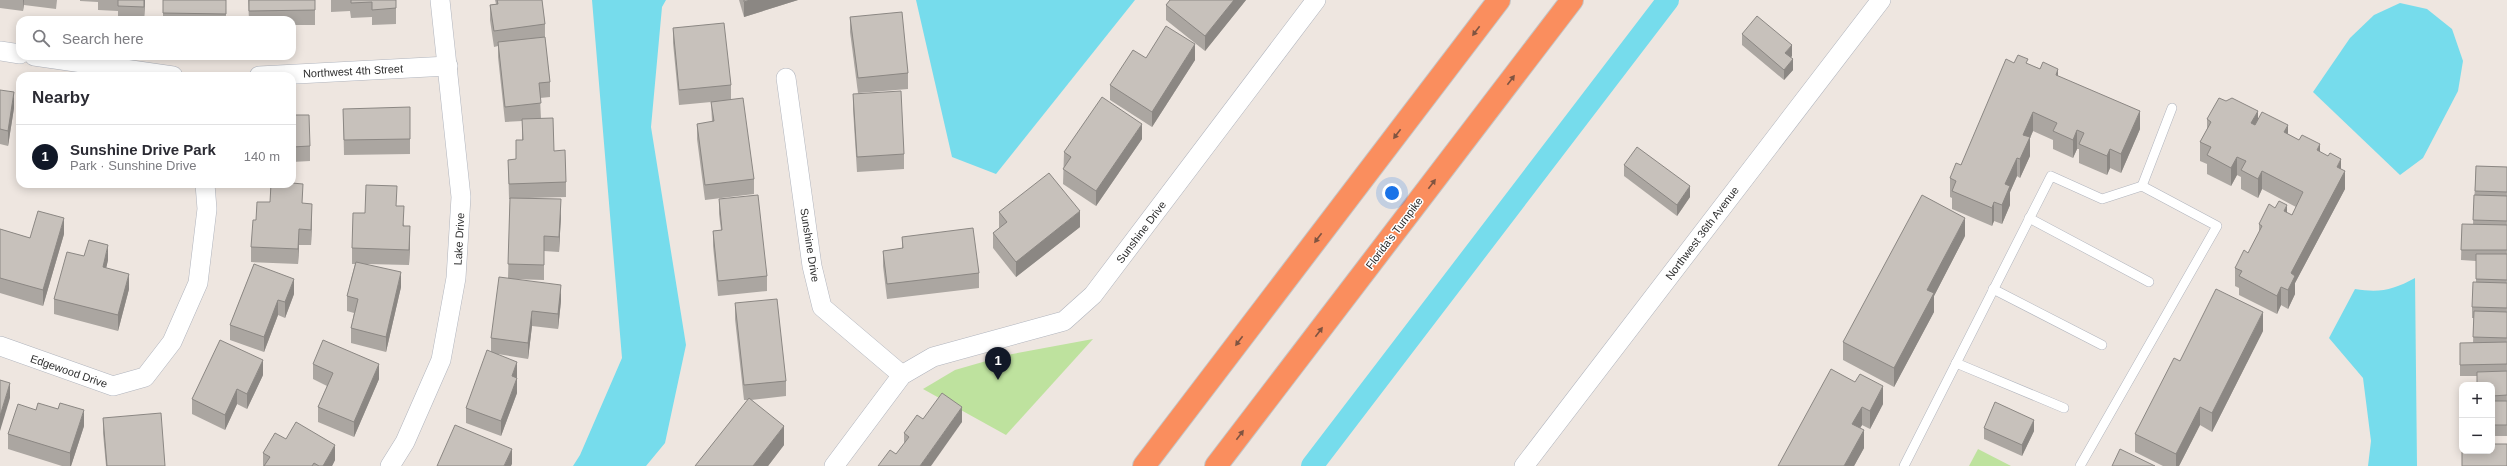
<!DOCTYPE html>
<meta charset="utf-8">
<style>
:root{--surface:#fff;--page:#f2f2f3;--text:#2b2b33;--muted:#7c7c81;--line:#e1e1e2;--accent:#111827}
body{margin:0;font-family:Helvetica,sans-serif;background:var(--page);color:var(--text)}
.controls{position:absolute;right:12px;bottom:12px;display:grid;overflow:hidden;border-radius:8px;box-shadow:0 2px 10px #0003}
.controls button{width:36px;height:36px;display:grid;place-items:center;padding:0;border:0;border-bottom:1px solid var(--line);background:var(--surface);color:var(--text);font:20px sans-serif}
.you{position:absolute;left:1392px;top:193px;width:14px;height:14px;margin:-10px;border:3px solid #fff;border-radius:50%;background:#1a73e8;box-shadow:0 0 0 6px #1a73e833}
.badge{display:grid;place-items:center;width:26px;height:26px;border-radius:50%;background:var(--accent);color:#fff;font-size:13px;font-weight:700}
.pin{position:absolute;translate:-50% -33px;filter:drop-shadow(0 1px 2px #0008)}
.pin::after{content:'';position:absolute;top:21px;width:14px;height:12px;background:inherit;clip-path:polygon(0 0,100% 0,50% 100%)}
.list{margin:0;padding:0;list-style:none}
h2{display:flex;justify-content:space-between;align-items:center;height:52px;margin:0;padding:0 16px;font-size:17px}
h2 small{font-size:13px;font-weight:400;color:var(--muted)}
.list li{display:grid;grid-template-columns:26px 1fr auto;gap:12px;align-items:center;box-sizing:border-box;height:64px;padding:0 16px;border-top:1px solid var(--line)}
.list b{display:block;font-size:15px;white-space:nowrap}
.list p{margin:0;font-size:13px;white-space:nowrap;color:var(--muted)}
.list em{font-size:13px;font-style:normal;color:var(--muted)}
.icon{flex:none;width:22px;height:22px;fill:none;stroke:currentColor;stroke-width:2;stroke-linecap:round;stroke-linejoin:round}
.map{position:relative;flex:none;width:2507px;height:466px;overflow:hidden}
.search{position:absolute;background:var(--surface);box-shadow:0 2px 10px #0003;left:16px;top:16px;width:280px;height:44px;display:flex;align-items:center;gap:10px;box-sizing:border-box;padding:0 14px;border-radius:12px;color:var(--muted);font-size:15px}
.panel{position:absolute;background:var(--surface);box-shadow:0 2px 10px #0003;left:16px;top:72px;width:280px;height:116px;border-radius:12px}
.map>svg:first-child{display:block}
</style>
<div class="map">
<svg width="2507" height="466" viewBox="0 0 2507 466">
<rect width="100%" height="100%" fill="#eee6e0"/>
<g fill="#bee29e">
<polygon points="1093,339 1006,435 923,389 955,370 1007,355"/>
<polygon points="1978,449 2011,466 1969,466"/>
</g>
<g fill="#76dcec">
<polygon points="592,0 666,0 662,7 651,127 686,345 665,443 646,466 573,466 580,455 622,358"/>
<polygon points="916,0 1135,0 996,174 952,157"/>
<polygon points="2400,3 2427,9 2452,29 2463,61 2458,91 2423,158 2400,175 2313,92 2350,38 2374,15"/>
<path d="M 2415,278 L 2417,466 L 2368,466 L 2371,441 L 2363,378 L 2329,338 L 2355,289 C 2380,293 2393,290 2415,278 Z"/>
</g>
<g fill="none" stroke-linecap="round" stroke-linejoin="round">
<polyline stroke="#76dcec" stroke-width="22" points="1312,466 1668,0"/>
<defs>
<g id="lane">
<polyline points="2142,186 2172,108"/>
<polyline points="2029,218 2149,282"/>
<polyline points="1993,289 2102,345"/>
<polyline points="1956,363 2064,408"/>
<polyline points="1904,466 2051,176 2102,199 2142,186 2217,226 2080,466"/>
</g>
<g id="street">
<polyline points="0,51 20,54"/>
<polyline points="34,56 173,76"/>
<polyline points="259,76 448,66"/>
<polyline points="786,78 812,266 822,307 902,375"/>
<polyline points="0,346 113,386 145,377 172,342 198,283 207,209 205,184"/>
<polyline points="390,466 405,442 441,360 456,278 461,197 440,0"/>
<polyline points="834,466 902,375 933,357 1064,321 1093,295 1316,0"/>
<polyline points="1524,466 1881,0"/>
</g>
<g id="highway">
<polyline points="1144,466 1499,0"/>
<polyline points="1216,466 1572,0"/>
</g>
</defs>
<use href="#lane" stroke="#b0b4bd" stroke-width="10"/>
<use href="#street" stroke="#b0b4bd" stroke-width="20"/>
<use href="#highway" stroke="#c4c4c4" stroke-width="24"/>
<use href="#lane" stroke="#fff" stroke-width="9"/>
<use href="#street" stroke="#fff" stroke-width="19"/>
<use href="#highway" stroke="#fa8e5e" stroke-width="22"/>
</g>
<g fill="#aba6a1">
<polygon points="0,0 57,0 56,9 24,5 23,11 0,8"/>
<polygon points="80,0 145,0 144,20 118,20 118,11 98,10 98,2 80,1"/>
<rect x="163" y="0" width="63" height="20"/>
<polygon points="248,0 315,0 315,25 292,25 292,20 249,20"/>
<polygon points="331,0 396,0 396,24 372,25 372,17 351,18 350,11 331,12"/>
<polygon points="495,0 542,0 545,24 545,39 550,82 550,97 540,98 541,119 554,151 566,182 566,197 529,198 561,215 559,252 544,251 544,280 511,279 561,301 558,329 532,326 528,359 498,354 517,377 517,393 501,436 466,423 466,408 491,352 491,338 508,278 510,199 509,199 508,160 516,159 516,140 522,140 522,121 505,122 498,57 498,46 494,47 490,20 490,5 496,4"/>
<polygon points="739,0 798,0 744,17"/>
<polygon points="1170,0 1246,0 1205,51 1166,20 1166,5"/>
<polygon points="850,17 908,73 908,89 858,93 850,32"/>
<polygon points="673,28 731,85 731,100 754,179 754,194 705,200 697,139 697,124 712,122 711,102 679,105 673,43"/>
<polygon points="1742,34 1792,56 1791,57 1793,70 1784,80 1742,45"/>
<polygon points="1146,58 1195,60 1152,127 1110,100 1110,85"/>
<polygon points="2014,63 2028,64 2058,76 2140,129 2121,173 2110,168 2107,175 2079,163 2079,149 2077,149 2073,158 2053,149 2053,140 2033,131 2030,138 2030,156 2020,178 2017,176 2010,192 2010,205 2002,224 1994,221 1992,226 1952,209 1952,198 1950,197 1950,178 1961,165"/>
<polygon points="0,90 14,108 8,146 0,144"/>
<polygon points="853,94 904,154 904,169 857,172 853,109"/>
<polygon points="2226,101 2258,120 2288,134 2320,152 2341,169 2345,189 2295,283 2295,294 2288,309 2281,305 2277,314 2239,295 2239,288 2235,286 2235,268 2248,253 2259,232 2259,224 2275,208 2292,215 2296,207 2262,189 2258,198 2241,189 2241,177 2237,175 2231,186 2207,174 2207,164 2200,161 2200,142 2207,129 2207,119"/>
<polygon points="343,109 410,139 410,154 344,155"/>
<polygon points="292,115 310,146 310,161 292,162"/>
<polygon points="20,131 20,169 17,169 17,154"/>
<polygon points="1142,139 1096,206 1063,184 1064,152"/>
<polygon points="1624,165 1690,197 1677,216 1624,176"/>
<polygon points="2476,166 2507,167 2507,436 2492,436 2492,385 2477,376 2460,376 2460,343 2473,343 2474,318 2472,318 2472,307 2476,282 2476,261 2461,260 2462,224 2473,224"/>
<polygon points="719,199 767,276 767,291 718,296 713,246 713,231 721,230 719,214"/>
<polygon points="302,203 312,219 311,245 299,245 298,264 251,262 251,247"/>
<polygon points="397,206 410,241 409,265 367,264 401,287 386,352 351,343 351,328 354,313 347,311 347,296 355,264 352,264 352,248 365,213"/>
<polygon points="999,212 1080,227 1016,277 993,248 993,233 999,228"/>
<polygon points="0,229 30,238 64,234 43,306 0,293"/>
<polygon points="1965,236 1934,296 1934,312 1894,387 1843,360 1843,342"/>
<polygon points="902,237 979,273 979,288 887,299 883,266 883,251 902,249"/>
<polygon points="84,256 108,260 106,268 129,289 118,331 54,314 54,299"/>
<polygon points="254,264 294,294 285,318 278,315 264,352 230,340 230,325"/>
<polygon points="735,303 786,381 786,396 751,400 784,445 768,466 695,466 748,400 744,400 735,319"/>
<polygon points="2263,331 2212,432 2200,425 2179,466 2163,466 2135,452 2135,434 2180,361"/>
<polygon points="313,364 379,379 354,437 318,422 318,407 327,386 313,379"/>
<polygon points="263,375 247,409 237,404 225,430 192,414 192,399"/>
<polygon points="1855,382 1883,404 1870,429 1862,425 1860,428 1864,448 1854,466"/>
<polygon points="103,418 165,466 106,466 103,433"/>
<polygon points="923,419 962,422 896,454 904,444 904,433"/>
<polygon points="84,426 71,466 62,466 8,449 8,434"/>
<polygon points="1984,428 2034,431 2022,456 1984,439"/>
<polygon points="286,439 335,460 332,466 263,466 263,453"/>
</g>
<g fill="#8b8783">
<polygon points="23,0 24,0 23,11"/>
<polygon points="144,0 145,0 144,20"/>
<polygon points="750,0 798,0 744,17 744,2"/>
<polygon points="1234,0 1246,0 1205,51 1205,36"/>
<polygon points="1195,44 1195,60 1152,127 1152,112"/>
<polygon points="1792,45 1792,56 1785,64 1785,53"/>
<polygon points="1793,59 1793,70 1784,80 1784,70"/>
<polygon points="2058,69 2058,87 2056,75"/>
<polygon points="14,92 14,108 8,146 8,131"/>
<polygon points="2140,111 2140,129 2121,173 2121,154"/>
<polygon points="2258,111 2258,129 2251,123"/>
<polygon points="2033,112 2033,131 2030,138 2030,156 2020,178 2020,159 2023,135"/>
<polygon points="1142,124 1142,139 1096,206 1096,191"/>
<polygon points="2288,125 2288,144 2284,132"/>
<polygon points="2077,130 2077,149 2073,158 2073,140"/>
<polygon points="2320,144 2320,163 2317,150"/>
<polygon points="2110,149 2110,168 2107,175 2107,156"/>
<polygon points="2237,157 2237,175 2231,186 2231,168"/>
<polygon points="2017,158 2017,176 2010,192 2010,205 2002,224 2002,205 2005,184"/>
<polygon points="2341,159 2341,178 2345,171 2345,189 2295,283 2295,294 2288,309 2288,290 2291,273 2337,167"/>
<polygon points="2262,171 2262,189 2258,198 2258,179"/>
<polygon points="1690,186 1690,197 1677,216 1677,205"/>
<polygon points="561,199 561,215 559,252 559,237"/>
<polygon points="1994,202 1994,221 1992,226 1992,208"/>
<polygon points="312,204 312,219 311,245 311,230"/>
<polygon points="2287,205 2287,223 2284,211"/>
<polygon points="1080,211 1080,227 1016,277 1016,262"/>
<polygon points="64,218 64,234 43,306 43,290"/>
<polygon points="1965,218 1965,236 1934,296 1934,312 1894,387 1894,368 1927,290"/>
<polygon points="410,226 410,241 409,265 409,250"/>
<polygon points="299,229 299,245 298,264 298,249"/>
<polygon points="108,245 108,260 103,282 103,267"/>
<polygon points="401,272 401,287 386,352 386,337"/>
<polygon points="129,274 129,289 118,331 118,315"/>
<polygon points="294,279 294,294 285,318 285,302"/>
<polygon points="561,285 561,301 558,329 558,314"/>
<polygon points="2281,287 2281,305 2277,314 2277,296"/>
<polygon points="278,300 278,315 264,352 264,337"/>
<polygon points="532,311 532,326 528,359 528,343"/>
<polygon points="2263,312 2263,331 2212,432 2212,413"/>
<polygon points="263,360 263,375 247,409 247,394"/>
<polygon points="517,362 517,377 512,391 512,376"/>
<polygon points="379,364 379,379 354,437 354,422"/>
<polygon points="517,378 517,393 501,436 501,421"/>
<polygon points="10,383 10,398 0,431 0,416"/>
<polygon points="1883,386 1883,404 1870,429 1870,411"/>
<polygon points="237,389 237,404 225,430 225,415"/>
<polygon points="962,407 962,422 931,466 920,466"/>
<polygon points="1862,407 1862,425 1852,442 1852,424"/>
<polygon points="2200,407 2200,425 2179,466 2176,466 2176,454"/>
<polygon points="84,410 84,426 71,466 70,466 70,453"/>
<polygon points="2034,420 2034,431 2022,456 2022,445"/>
<polygon points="784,426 784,445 768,466 753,466"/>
<polygon points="1864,430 1864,448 1854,466 1844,466"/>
<polygon points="335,445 335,460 332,466 323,466"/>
<polygon points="512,449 512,464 511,466 504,466"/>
</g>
<g fill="#c7c1bb" stroke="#8b8783">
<polygon points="118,0 144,0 144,7 118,6"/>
<polygon points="163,0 226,0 226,14 163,13"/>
<polygon points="249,0 315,0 315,10 249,11"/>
<polygon points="351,0 396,0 396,8 372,10 372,2 351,3"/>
<polygon points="497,0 542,0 545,24 494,31 490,5 498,4"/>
<polygon points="744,0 750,0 744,2"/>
<polygon points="1170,0 1234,0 1205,36 1166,5"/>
<polygon points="902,12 908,73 858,78 850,17"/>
<polygon points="1757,16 1792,45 1785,53 1793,59 1784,70 1742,34"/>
<polygon points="724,23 731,85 679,90 673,28"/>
<polygon points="1166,26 1195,44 1152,112 1110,85 1133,50 1146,58"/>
<polygon points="545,37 550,82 539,83 541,103 505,107 498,42"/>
<polygon points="2018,55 2028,59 2026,63 2040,69 2043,62 2058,69 2056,75 2140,111 2121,154 2110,149 2107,156 2079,144 2084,133 2077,130 2073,140 2053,131 2057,123 2033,112 2023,135 2030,137 2020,159 2017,158 2005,184 2010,186 2002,205 1994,202 1992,208 1952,191 1956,181 1950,178 1956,163 1961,165 2006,59 2014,63"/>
<polygon points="0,90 14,92 8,131 0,129"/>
<polygon points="901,91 904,154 857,157 853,94"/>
<polygon points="1102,97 1142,124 1096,191 1063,169 1071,157 1064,152"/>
<polygon points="743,98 754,179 705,185 697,124 714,121 711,102"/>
<polygon points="2219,98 2226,101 2232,98 2258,111 2251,123 2255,125 2262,112 2288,125 2284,132 2299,140 2302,135 2320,144 2317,150 2328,156 2330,153 2341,159 2337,167 2345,171 2291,273 2295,276 2288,290 2281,287 2277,296 2239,276 2242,271 2235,268 2244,250 2248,253 2262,226 2259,224 2269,204 2275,208 2279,201 2287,205 2284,211 2292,215 2303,192 2262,171 2258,179 2241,170 2246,161 2237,157 2231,168 2207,155 2211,147 2200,142 2211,122 2207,119"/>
<polygon points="410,107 410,139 344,140 343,109"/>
<polygon points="292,115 309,115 310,146 292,147"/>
<polygon points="553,118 554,151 565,150 566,182 509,184 508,160 516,159 516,140 523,140 522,119"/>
<polygon points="20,131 20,154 17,154"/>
<polygon points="1637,147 1690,186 1677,205 1624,165"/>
<polygon points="2476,166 2507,167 2507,192 2475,191"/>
<polygon points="1049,173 1080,211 1016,262 993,233 1007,222 999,212"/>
<polygon points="292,183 303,184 302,203 312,204 311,230 299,229 298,249 251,247 253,220 256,220 257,202 270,202 271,184 292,184"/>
<polygon points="366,185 397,186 396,206 404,206 403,226 410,226 409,250 352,248 353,213 365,213"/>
<polygon points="758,195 767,276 718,281 713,231 722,230 719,199"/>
<polygon points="1922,195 1965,218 1927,290 1934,293 1894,368 1843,342"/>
<polygon points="2474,195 2507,196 2507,221 2473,220"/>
<polygon points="510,198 561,199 559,237 544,236 544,265 508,264"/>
<polygon points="38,211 64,218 43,290 0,278 0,229 30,238"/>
<polygon points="2462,224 2507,225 2507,250 2461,250"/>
<polygon points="973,228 979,273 887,284 883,251 903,248 902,237"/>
<polygon points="89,240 108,245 103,267 129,274 118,315 54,299 67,252 84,256"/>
<polygon points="2476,254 2507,254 2507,280 2476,279"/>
<polygon points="356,262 401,272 386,337 351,328 358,299 347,296"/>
<polygon points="254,264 294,279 285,302 278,300 264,337 230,325"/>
<polygon points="499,277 561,285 558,314 532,311 528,343 491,338"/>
<polygon points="2473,282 2507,283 2507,308 2472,307"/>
<polygon points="2216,289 2263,312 2212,413 2200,407 2176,454 2135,434 2174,358 2180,361"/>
<polygon points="777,299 786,381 744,385 735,303"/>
<polygon points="2474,311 2507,312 2507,338 2473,337"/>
<polygon points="220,340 263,360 247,394 237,389 225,415 192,399"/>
<polygon points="323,340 379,364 354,422 318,407 333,373 313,364"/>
<polygon points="2507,342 2507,364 2460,365 2460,343"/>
<polygon points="487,350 517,362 512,376 517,378 501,421 466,408"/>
<polygon points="1831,369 1855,382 1860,374 1883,386 1870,411 1862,407 1852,424 1864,430 1844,466 1778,466"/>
<polygon points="2507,371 2507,395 2492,396 2492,385 2477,385 2477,372"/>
<polygon points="0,380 10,383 0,416"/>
<polygon points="942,393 962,407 920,466 878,466 890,450 896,454 909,437 904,433 917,415 923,419"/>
<polygon points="749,398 784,426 753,466 695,466"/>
<rect x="2492" y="401" width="15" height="24"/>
<polygon points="1995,402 2034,420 2022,445 1984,428"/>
<polygon points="38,403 58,409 60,403 84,410 70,453 8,434 18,404 36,410"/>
<polygon points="161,413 165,466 107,466 103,418"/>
<polygon points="296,422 335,445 323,466 319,466 314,463 312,466 264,466 270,457 263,453 275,433 286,439"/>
<polygon points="455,425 512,449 504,466 437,466"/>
<polygon points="2462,443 2462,451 2492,451 2492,444 2507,444 2507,466 2462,466"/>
<polygon points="2120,449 2155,466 2112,466"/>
</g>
<defs><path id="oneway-solid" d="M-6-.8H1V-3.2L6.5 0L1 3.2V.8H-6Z"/></defs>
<g fill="#7f5441">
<use href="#oneway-solid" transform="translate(1476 31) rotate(127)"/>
<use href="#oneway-solid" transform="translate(1511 80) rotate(-53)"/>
<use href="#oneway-solid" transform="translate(1397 134) rotate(127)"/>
<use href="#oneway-solid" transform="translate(1432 184) rotate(-53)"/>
<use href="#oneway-solid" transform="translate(1318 238) rotate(127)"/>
<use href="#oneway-solid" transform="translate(1319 332) rotate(-53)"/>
<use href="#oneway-solid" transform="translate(1239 341) rotate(127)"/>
<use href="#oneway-solid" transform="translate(1240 435) rotate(-53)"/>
</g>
<g text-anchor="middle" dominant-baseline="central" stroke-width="3" stroke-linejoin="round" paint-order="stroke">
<g font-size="11" fill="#2d2d2d" stroke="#fff">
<text transform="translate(353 71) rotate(-3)">Northwest 4th Street</text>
<text transform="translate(1141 232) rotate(-53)">Sunshine Drive</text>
<text transform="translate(1394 233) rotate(-53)">Florida's Turnpike</text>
<text transform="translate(1702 233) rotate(-53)">Northwest 36th Avenue</text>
<text transform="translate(459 239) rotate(-87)">Lake Drive</text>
<text transform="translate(810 245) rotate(81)">Sunshine Drive</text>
<text transform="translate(69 371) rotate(19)">Edgewood Drive</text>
</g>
</g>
</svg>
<div class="controls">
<button>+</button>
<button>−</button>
</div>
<div class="you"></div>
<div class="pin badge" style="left:998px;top:380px">1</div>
<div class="search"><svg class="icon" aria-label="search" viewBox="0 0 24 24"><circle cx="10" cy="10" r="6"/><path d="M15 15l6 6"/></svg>Search here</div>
<section class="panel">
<h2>Nearby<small></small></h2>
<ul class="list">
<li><span class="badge">1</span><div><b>Sunshine Drive Park</b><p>Park · Sunshine Drive</p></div><em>140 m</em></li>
</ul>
</section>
</div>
